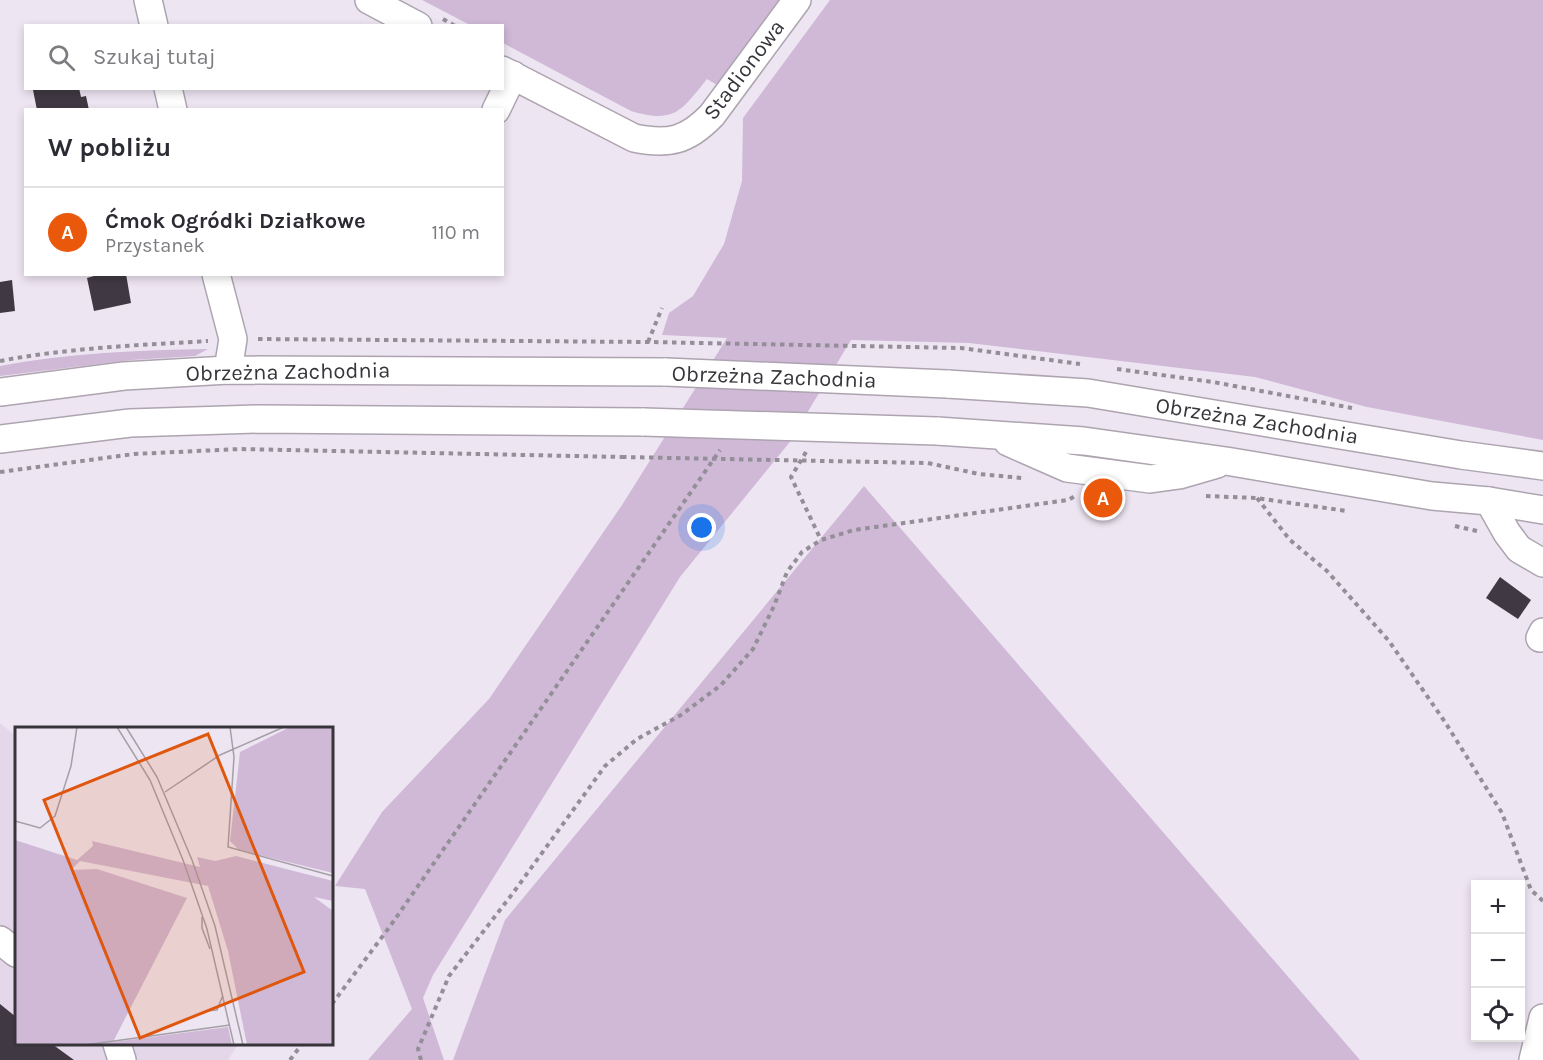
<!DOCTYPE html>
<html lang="pl">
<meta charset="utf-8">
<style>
:root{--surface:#fff;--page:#f2f2f3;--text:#2b2b33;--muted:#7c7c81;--line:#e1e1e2;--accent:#ea580c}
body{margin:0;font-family:Karla,sans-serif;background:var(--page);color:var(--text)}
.controls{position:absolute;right:18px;bottom:18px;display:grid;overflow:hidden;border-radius:0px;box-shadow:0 3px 9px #0003}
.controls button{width:54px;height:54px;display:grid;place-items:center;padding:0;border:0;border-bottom:2px solid var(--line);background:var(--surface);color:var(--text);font:30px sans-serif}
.you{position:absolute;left:702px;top:528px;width:21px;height:21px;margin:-15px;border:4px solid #fff;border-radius:50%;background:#1a73e8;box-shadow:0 0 0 9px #1a73e833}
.badge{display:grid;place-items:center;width:39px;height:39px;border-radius:50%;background:var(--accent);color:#fff;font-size:20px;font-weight:700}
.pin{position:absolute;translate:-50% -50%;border:3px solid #fff;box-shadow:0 2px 6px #0006}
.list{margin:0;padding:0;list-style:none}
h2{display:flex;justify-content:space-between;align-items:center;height:78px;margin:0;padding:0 24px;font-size:26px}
h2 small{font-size:20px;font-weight:400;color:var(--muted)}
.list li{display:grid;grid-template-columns:39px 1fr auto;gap:18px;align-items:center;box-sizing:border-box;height:90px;padding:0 24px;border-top:2px solid var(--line)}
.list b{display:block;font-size:22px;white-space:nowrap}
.list p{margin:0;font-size:20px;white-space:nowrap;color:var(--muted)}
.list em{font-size:20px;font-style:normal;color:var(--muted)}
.icon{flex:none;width:33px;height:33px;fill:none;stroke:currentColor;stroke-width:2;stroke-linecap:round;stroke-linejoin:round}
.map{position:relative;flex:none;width:1543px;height:1060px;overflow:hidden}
.search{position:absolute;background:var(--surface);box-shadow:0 3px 9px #0003;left:24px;top:24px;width:480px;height:66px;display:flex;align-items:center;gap:15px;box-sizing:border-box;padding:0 21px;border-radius:0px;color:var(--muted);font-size:22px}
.panel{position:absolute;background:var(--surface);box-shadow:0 3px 9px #0003;left:24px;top:108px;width:480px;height:168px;border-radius:0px}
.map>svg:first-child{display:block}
</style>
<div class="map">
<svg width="1543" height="1060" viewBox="0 0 1543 1060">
<rect width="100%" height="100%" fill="#eee5f2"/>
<polygon fill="#e5d7ea" points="0,723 16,736 16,1044 238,1044 228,1060 0,1060"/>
<g fill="#cfb9d7">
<path d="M 422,0 L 779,0 L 717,85 L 707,79 C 681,111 675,124 631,111 L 503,43 L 502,26 L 470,25 Z"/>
<polygon points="830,0 1543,0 1543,440 1367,407 1255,377 969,343 851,340 789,443 680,577 433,975 423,998 444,1060 368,1060 412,1009 365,889 335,886 382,812 489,699 622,505 727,338 662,335 669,313 693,296 724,244 742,181 743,118"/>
<path d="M 208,349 L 195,356 L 132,360 L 0,376 L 0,366 C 68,353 139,350 208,349 Z"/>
<polygon points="864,486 1360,1060 453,1060 505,920"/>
</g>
<g fill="#403943">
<polygon points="39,88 79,88 81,97 86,96 89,110 37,110 33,90"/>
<polygon points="93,274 126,274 131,303 94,311 87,278 94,276"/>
<polygon points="12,280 15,311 0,313 0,282"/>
<polygon points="1500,577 1531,600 1518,619 1486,598"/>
<polygon points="0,1004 16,1017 16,1044 52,1044 74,1060 0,1060"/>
</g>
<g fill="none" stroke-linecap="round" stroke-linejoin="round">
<defs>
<g id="minor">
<polyline points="148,0 154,26"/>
<polyline points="369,0 418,26"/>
<path d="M 502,70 L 634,138 C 669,145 687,141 712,115 L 797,0"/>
<polyline points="168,88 173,110"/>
<polyline points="496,110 513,75"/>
<polyline points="216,274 233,339 228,370"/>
<polyline points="947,384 1088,393 1461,455 1543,466"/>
<polyline points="0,392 124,376 228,370 666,372"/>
<polyline points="937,431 1084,441 1226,461 1432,496 1489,501 1543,510"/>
<polyline points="0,439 130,423 259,419 644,422"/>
<polyline points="1008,442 1067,468 1150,479 1179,475 1217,464"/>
<polyline points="1489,501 1507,533 1519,549 1543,563"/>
<polyline points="1540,638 1543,632"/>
<polyline points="0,940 16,953"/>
<polyline points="117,1044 122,1060"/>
<polyline points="1533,1060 1543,1018"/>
</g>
</defs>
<use href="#minor" stroke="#ada4b0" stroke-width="30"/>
<g stroke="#948e98" stroke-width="4" stroke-dasharray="4.5 4.5" stroke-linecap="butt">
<polyline points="443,19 455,26"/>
<polyline points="258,339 648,342 961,348 1080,364"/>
<polyline points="648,342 662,308"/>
<path d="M 0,361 C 68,348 139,345 208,341"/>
<polyline points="1117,369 1213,382 1352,408"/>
<polyline points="806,452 791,477 821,540"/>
<polyline points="928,463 979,474 1022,478"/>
<polyline points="0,472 134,454 240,449 622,457"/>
<polyline points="1206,496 1256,498 1347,511"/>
<polyline points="1257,498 1290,540 1327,571 1389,641 1445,722 1502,813 1531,890 1543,901"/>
<polyline points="1455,526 1477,531"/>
<polyline points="332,1004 391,925 720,450"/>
<polyline points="290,1060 302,1044"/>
<polyline points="421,1060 418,1049 449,976 513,893 605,766 637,739 681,715 721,685 753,649 774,606 787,572 802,552 821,540 854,530 1068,500 1075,496"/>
</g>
<use href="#minor" stroke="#fff" stroke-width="27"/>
<defs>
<g id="minor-bridge">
<polyline points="666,372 947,384"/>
<polyline points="644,422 937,431"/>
</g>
</defs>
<use href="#minor-bridge" stroke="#ada4b0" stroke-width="30" stroke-linecap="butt"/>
<polyline stroke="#948e98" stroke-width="4" stroke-dasharray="4.5 4.5" stroke-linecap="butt" points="622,457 928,463"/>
<use href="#minor-bridge" stroke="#fff" stroke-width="27"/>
</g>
<g text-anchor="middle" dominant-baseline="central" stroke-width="6" stroke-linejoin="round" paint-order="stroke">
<g font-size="22" fill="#38353a" stroke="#fff">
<text transform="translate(744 70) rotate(-53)">Stadionowa</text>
<text transform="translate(288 372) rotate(-1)">Obrzeżna Zachodnia</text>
<text transform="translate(774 377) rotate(2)">Obrzeżna Zachodnia</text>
<text transform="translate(1257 421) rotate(9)">Obrzeżna Zachodnia</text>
</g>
</g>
<g transform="translate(15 727)">
<rect width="318" height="318" fill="#eee5f2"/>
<path d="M 275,0 L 318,0 L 318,146 L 224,123 L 215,114 L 225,25 ZM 0,113 L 62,133 L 78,119 L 77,114 L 185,140 L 182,130 L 200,134 L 221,129 L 318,154 L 318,174 L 299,170 L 318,184 L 318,318 L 232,318 L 213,224 L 193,159 L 65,134 L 56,143 L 82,142 L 172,171 L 98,315 L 213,300 L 217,318 L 0,318 Z" fill="#cfb9d7"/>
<path fill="none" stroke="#a59fa8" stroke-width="1.5" d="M 102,0 L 135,53 L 168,133 L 192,202 L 219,318M 111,0 L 142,50 L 177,133 L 200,199 L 228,318M 215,0 L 219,30 L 213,120 L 318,149M 150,65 L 205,28 L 269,0M 0,94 L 25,101 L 40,89 L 56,39 L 62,0M 187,190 L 187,201 L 195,222M 190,284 L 202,283 L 208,268M 70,318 L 215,298"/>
<path fill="#df570e" fill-opacity="0.15" stroke="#df570e" stroke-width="3" d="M 193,7 L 289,245 L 125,311 L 29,73 Z"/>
<rect width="318" height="318" fill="none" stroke="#38353a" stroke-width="3"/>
</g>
</svg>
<div class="controls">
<button>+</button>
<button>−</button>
<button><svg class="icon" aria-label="locate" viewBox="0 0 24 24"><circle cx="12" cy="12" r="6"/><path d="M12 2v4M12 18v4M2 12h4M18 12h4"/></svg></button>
</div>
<div class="you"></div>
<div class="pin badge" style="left:1103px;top:498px">A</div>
<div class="search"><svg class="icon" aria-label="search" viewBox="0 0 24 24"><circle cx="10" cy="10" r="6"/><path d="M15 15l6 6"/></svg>Szukaj tutaj</div>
<section class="panel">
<h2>W pobliżu<small></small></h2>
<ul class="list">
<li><span class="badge">A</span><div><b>Ćmok Ogródki Działkowe</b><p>Przystanek</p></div><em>110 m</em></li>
</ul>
</section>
</div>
